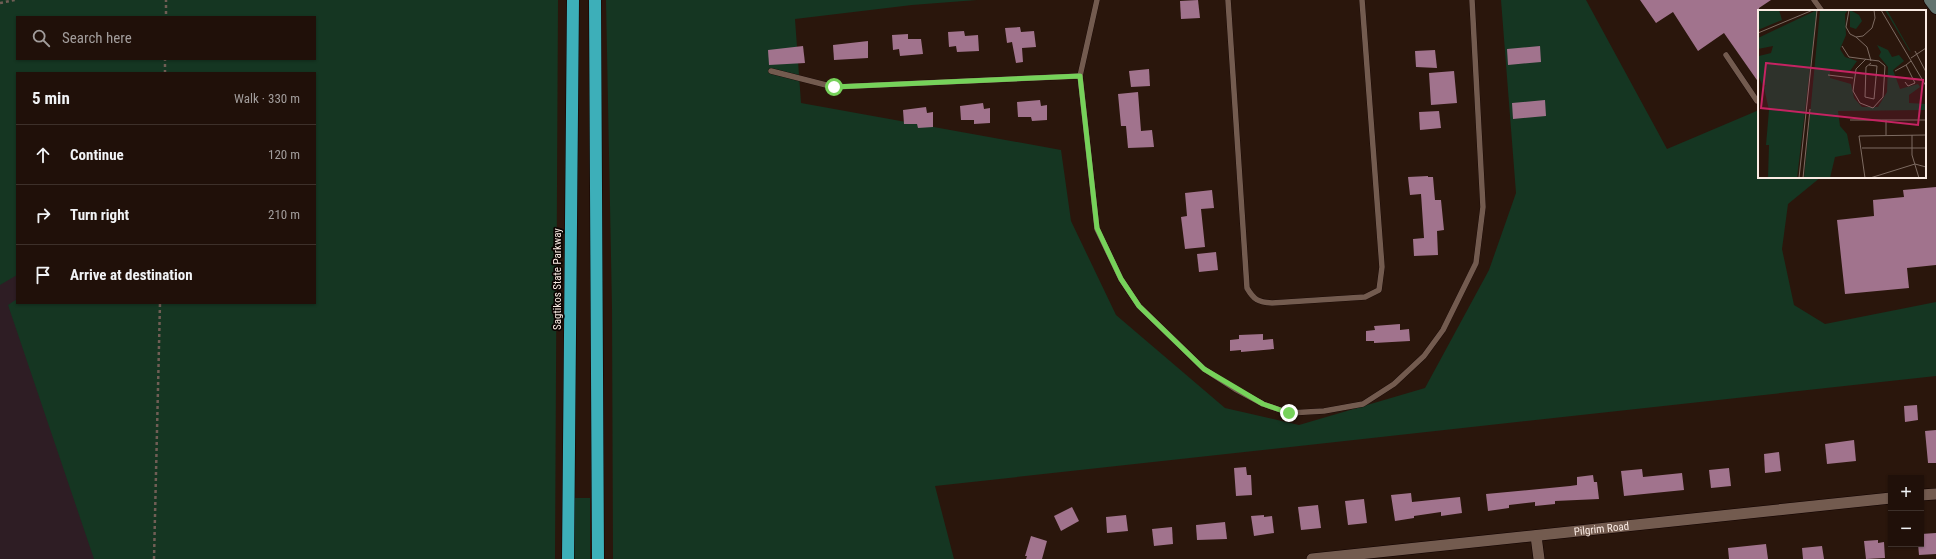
<!DOCTYPE html>
<meta charset="utf-8">
<style>
:root{--surface:#201009;--page:#2d1e17;--text:#f1f3f6;--muted:#a29d9c;--line:#3d302a}
body{margin:0;font-family:"Roboto Condensed",sans-serif;background:var(--page);color:var(--text)}
.controls{position:absolute;right:12px;bottom:12px;display:grid;overflow:hidden;border-radius:0px;box-shadow:0 1px 3px #0004}
.controls button{width:36px;height:36px;display:grid;place-items:center;padding:0;border:0;border-bottom:1px solid var(--line);background:var(--surface);color:var(--text);font:20px sans-serif}
.stop{position:absolute;width:12px;height:12px;margin:-9px;border:3px solid #76d25a;border-radius:50%;background:#fff}
.stop.end{background:#76d25a;border-color:#fff;box-shadow:0 1px 4px #0008}
.list{margin:0;padding:0;list-style:none}
h2{display:flex;justify-content:space-between;align-items:center;height:52px;margin:0;padding:0 16px;font-size:17px}
h2 small{font-size:13px;font-weight:400;color:var(--muted)}
.list li{display:grid;grid-template-columns:26px 1fr auto;gap:12px;align-items:center;box-sizing:border-box;height:60px;padding:0 16px;border-top:1px solid var(--line)}
.list b{display:block;font-size:15px;white-space:nowrap}
.list em{font-size:13px;font-style:normal;color:var(--muted)}
.icon{flex:none;width:22px;height:22px;fill:none;stroke:currentColor;stroke-width:2;stroke-linecap:round;stroke-linejoin:round}
.map{position:relative;flex:none;width:1936px;height:559px;overflow:hidden}
.search{position:absolute;background:var(--surface);box-shadow:0 1px 3px #0004;left:16px;top:16px;width:300px;height:44px;display:flex;align-items:center;gap:10px;box-sizing:border-box;padding:0 14px;border-radius:0px;color:var(--muted);font-size:15px}
.panel{position:absolute;background:var(--surface);box-shadow:0 1px 3px #0004;left:16px;top:72px;width:300px;height:232px;border-radius:0px}
.map>svg:first-child{display:block}
</style>
<div class="map">
<svg width="1936" height="559" viewBox="0 0 1936 559">
<rect width="100%" height="100%" fill="#2a160c"/>
<polygon fill="#2e1d24" points="0,0 17,17 17,303 138,559 0,559"/>
<g fill="#153622" fill-rule="evenodd">
<path d="M 0,0 L 558,0 L 555,559 L 94,559 L 8,305 L 17,299 L 17,303 L 315,303 L 315,73 L 17,73 L 17,275 L 0,285 ZM 17,17 L 315,17 L 315,59 L 17,59 Z"/>
<polygon points="606,0 977,0 912,5 795,19 801,103 1061,150 1071,221 1116,315 1225,408 1299,425 1425,388 1489,270 1516,193 1501,0 1586,0 1667,149 1759,110 1759,177 1821,177 1788,204 1782,249 1794,305 1825,324 1936,302 1936,376 935,486 954,559 613,559 612,308"/>
<polygon points="575,498 590,498 590,559 574,559"/>
</g>
<g fill="#a1738d">
<polygon points="1198,0 1200,18 1181,19 1180,1"/>
<polygon points="1640,0 1771,0 1759,8 1759,83 1724,33 1698,51 1673,12 1656,23"/>
<polygon points="1020,27 1021,32 1034,31 1036,47 1022,48 1023,62 1016,63 1012,42 1007,43 1005,28"/>
<polygon points="964,31 965,36 978,35 979,51 957,52 956,46 949,47 948,32"/>
<polygon points="908,34 908,39 921,39 923,54 900,56 899,49 893,50 892,35"/>
<polygon points="868,41 868,58 834,60 833,45"/>
<polygon points="803,46 805,63 769,65 768,50"/>
<polygon points="1540,46 1541,62 1508,65 1507,49"/>
<polygon points="1435,50 1437,68 1416,67 1415,51"/>
<polygon points="1149,69 1150,86 1131,87 1129,71"/>
<polygon points="1454,71 1457,103 1431,105 1429,73"/>
<polygon points="1138,92 1141,131 1152,130 1154,147 1128,148 1126,126 1121,126 1118,94"/>
<polygon points="1040,100 1041,106 1047,105 1047,120 1032,121 1031,117 1018,117 1017,102"/>
<polygon points="1545,100 1546,116 1513,119 1512,103"/>
<polygon points="983,103 984,109 990,108 990,123 974,124 974,120 961,120 960,106"/>
<polygon points="926,107 927,113 933,112 933,127 918,128 917,124 904,124 903,110"/>
<polygon points="1439,111 1441,128 1420,130 1419,112"/>
<polygon points="1428,176 1428,177 1433,177 1435,200 1441,200 1444,230 1437,231 1438,255 1414,256 1413,239 1424,238 1421,194 1410,195 1408,177"/>
<polygon points="1936,187 1936,265 1907,268 1909,288 1845,294 1837,220 1874,216 1873,200 1904,197 1903,190"/>
<polygon points="1212,190 1214,208 1201,209 1205,247 1185,249 1181,217 1187,216 1185,193"/>
<polygon points="1216,252 1218,270 1199,272 1197,254"/>
<polygon points="1400,324 1400,330 1409,329 1410,341 1374,343 1374,341 1366,341 1366,331 1375,330 1374,326"/>
<polygon points="1263,334 1263,340 1273,339 1274,349 1241,352 1241,350 1230,351 1230,340 1239,339 1239,335"/>
<polygon points="1917,405 1918,420 1905,422 1904,406"/>
<polygon points="1936,430 1936,463 1928,463 1925,431"/>
<polygon points="1854,440 1856,461 1827,464 1825,444"/>
<polygon points="1779,452 1781,471 1765,473 1764,454"/>
<polygon points="1246,467 1247,475 1251,475 1252,495 1236,496 1234,468"/>
<polygon points="1729,468 1731,486 1711,488 1709,470"/>
<polygon points="1642,469 1643,477 1682,473 1684,490 1624,496 1621,471"/>
<polygon points="1593,475 1594,482 1597,482 1599,499 1555,501 1555,504 1535,506 1535,502 1509,505 1509,508 1488,511 1486,494 1570,486 1577,485 1577,477"/>
<polygon points="1411,493 1412,502 1460,497 1462,513 1441,516 1441,512 1414,516 1414,518 1395,521 1391,495"/>
<polygon points="1364,499 1367,523 1348,525 1345,501"/>
<polygon points="1318,505 1321,528 1301,530 1298,507"/>
<polygon points="1072,507 1079,521 1061,531 1054,516"/>
<polygon points="1126,515 1128,531 1107,533 1106,517"/>
<polygon points="1264,515 1264,517 1272,516 1274,533 1254,536 1251,516"/>
<polygon points="1225,522 1227,539 1197,540 1196,525"/>
<polygon points="1172,527 1173,544 1154,546 1152,529"/>
<polygon points="1936,533 1936,554 1919,555 1918,544 1921,544 1921,534"/>
<polygon points="1031,536 1047,541 1042,559 1026,559 1027,556 1025,556"/>
<polygon points="1878,540 1878,543 1884,542 1885,558 1866,559 1864,541"/>
<polygon points="1766,544 1768,559 1729,559 1728,548"/>
<polygon points="1822,546 1824,559 1803,559 1802,548"/>
</g>
<g fill="none" stroke-linecap="round" stroke-linejoin="round">
<defs>
<g id="service">
<polyline points="1097,0 1080,76 1097,229 1121,279 1139,306 1204,369 1235,389 1263,404 1289,413 1324,411 1363,404 1394,384 1424,356 1443,330 1476,263 1483,207 1472,0"/>
<path d="M 1228,0 L 1247,288 C 1254,300 1258,302 1272,303 L 1365,297 L 1379,290 L 1382,267 L 1362,0"/>
<polyline points="1814,0 1822,11"/>
<polyline points="1726,55 1757,101 1759,100"/>
<polyline points="771,71 834,87 1080,76"/>
</g>
<g id="minor">
<polyline points="1921,495 1936,494"/>
<polyline points="1536,536 1539,559"/>
<path id="s1" d="M 1312,559 L 1891,498"/>
</g>
<polyline id="secondary" points="1930,0 1936,8"/>
<g id="motorway">
<polyline points="595,0 598,559"/>
<polyline points="568,559 573,0"/>
</g>
</defs>
<use href="#service" stroke="#110200" stroke-width="6"/>
<use href="#minor" stroke="#110200" stroke-width="12"/>
<use href="#secondary" stroke="#110200" stroke-width="13"/>
<use href="#motorway" stroke="#110200" stroke-width="13"/>
<g stroke="#705e55" stroke-width="2.5" stroke-dasharray="3 3" stroke-linecap="butt">
<polyline points="165,0 166,0 166,17"/>
<polyline points="0,3 15,0"/>
<polyline points="165,73 165,59"/>
<polyline points="154,559 160,303"/>
</g>
<use href="#service" stroke="#735b4f" stroke-width="5.5"/>
<use href="#minor" stroke="#735b4f" stroke-width="11"/>
<use href="#secondary" stroke="#63746f" stroke-width="12"/>
<use href="#motorway" stroke="#3dafb9" stroke-width="12"/>
</g>
<g fill="none" stroke-linecap="round" stroke-linejoin="round">
<polyline stroke="#76d25a" stroke-width="5" points="834,87 1080,76 1097,228 1121,279 1139,306 1204,369 1263,404 1289,413"/>
</g>
<g text-anchor="middle" dominant-baseline="central" stroke-width="3.5" stroke-linejoin="round" paint-order="stroke">
<g font-size="11" fill="#faebe4" stroke="#0c0502">
<text transform="translate(557 279) rotate(-90)">Sagtikos State Parkway</text>
<text stroke="none"><textPath href="#s1" startOffset="291">Pilgrim Road</textPath></text>
</g>
</g>
<g transform="translate(1758 10)">
<rect width="168" height="168" fill="#2a160c"/>
<path d="M 0,0 L 21,0 L 24,10 L 0,20 ZM 59,0 L 39,168 L 10,168 L 11,135 L 8,135 L 11,100 L 6,78 L 8,75 L 5,76 L 0,65 L 0,50 L 1,46 L 13,43 L 15,36 L 0,39 L 0,28 ZM 62,0 L 90,0 L 87,4 L 88,25 L 82,39 L 87,47 L 99,51 L 92,61 L 72,61 L 72,68 L 93,74 L 96,88 L 104,97 L 120,97 L 129,82 L 130,57 L 121,46 L 123,42 L 119,35 L 130,40 L 134,47 L 141,45 L 146,51 L 135,60 L 142,79 L 160,74 L 162,77 L 151,85 L 151,93 L 168,94 L 168,100 L 80,101 L 82,116 L 89,124 L 93,144 L 77,147 L 72,168 L 46,168 ZM 92,0 L 101,5 L 104,11 L 98,19 L 92,17 ZM 127,0 L 129,0 L 153,42 L 151,40 Z" fill="#153622"/>
<path fill="none" stroke="#7d6b62" stroke-width="1" d="M 91,0 L 88,17 L 92,24 L 98,27 L 105,26 L 114,18 L 117,8 L 116,0M 123,0 L 168,76M 0,23 L 55,0M 98,27 L 109,37 L 113,51M 84,36 L 91,47 L 121,51 L 127,56 L 125,87 L 115,98 L 102,93 L 95,81 L 98,59 L 108,49M 157,41 L 168,62M 153,48 L 168,38M 111,55 L 119,56 L 116,89 L 107,87 L 108,57 L 113,53M 137,61 L 148,55M 70,65 L 95,68M 147,72 L 150,76 L 157,73 L 148,55 L 153,51M 92,110 L 168,110M 128,110 L 128,125M 154,125 L 154,145 L 161,168M 104,138 L 168,138M 41,168 L 59,0M 45,168 L 52,99M 107,168 L 101,126 L 168,125M 112,168 L 157,154 L 168,157"/>
<path fill="#c52362" fill-opacity="0.15" stroke="#c52362" stroke-width="2" d="M 8,53 L 165,70 L 160,115 L 3,98 Z"/>
<rect width="168" height="168" fill="none" stroke="#faebe4" stroke-width="2"/>
</g>
</svg>
<div class="controls">
<button>+</button>
<button>−</button>
</div>
<div class="stop" style="left:834px;top:87px"></div>
<div class="stop end" style="left:1289px;top:413px"></div>
<div class="search"><svg class="icon" aria-label="search" viewBox="0 0 24 24"><circle cx="10" cy="10" r="6"/><path d="M15 15l6 6"/></svg>Search here</div>
<section class="panel">
<h2>5 min<small>Walk · 330 m</small></h2>
<ul class="list">
<li><svg class="icon" aria-label="ahead" viewBox="0 0 24 24"><path d="M12 20V5M6 11l6-6 6 6"/></svg><div><b>Continue</b></div><em>120 m</em></li>
<li><svg class="icon" aria-label="right" viewBox="0 0 24 24"><path d="M7 20v-9h11M14 6l5 5-5 5"/></svg><div><b>Turn right</b></div><em>210 m</em></li>
<li><svg class="icon" aria-label="arrive" viewBox="0 0 24 24"><path d="M6 21V4h12l-3 4 3 4H6"/></svg><div><b>Arrive at destination</b></div></li>
</ul>
</section>
</div>
